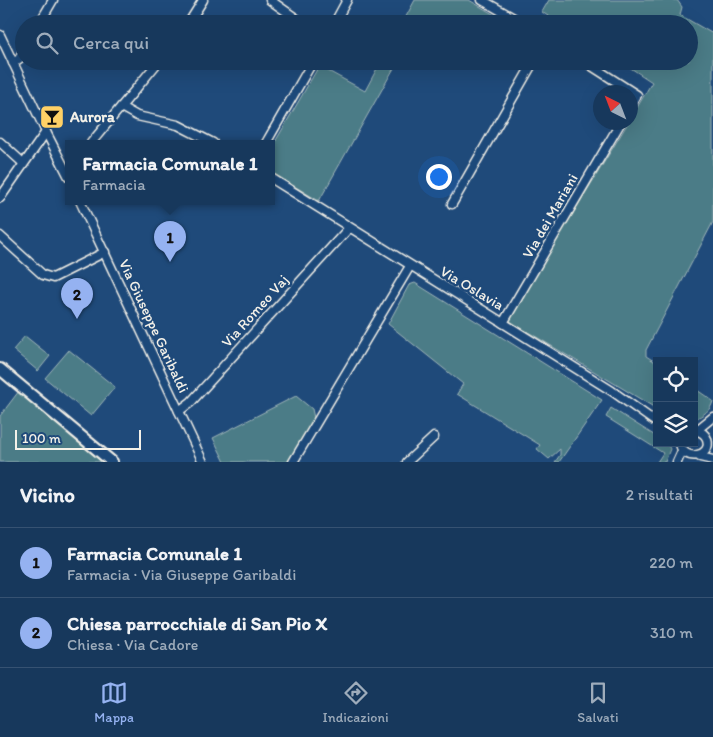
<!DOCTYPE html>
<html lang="it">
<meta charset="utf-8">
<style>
:root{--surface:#17385c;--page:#203f62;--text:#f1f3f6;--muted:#9eacbb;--line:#365272;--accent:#95b2f1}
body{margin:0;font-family:Itim,sans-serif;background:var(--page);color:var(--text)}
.controls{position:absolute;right:15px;bottom:15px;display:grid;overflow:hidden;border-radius:0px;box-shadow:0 5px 20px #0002}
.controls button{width:45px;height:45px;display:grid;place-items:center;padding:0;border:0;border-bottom:1px solid var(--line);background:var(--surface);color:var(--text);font:25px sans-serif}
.compass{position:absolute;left:593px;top:85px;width:45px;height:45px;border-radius:50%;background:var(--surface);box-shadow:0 5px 20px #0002;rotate:318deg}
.scale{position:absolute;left:15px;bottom:12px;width:126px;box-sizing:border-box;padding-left:5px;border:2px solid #f4f1e8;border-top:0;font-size:14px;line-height:18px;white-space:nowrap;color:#f4f1e8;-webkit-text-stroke:4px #1f4a7a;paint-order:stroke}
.you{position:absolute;left:438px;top:176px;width:18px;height:18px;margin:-12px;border:4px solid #fff;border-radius:50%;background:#1a73e8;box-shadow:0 0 0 8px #1a73e833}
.badge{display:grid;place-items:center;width:32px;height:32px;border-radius:50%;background:var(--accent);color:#111;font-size:16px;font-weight:700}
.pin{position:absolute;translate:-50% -41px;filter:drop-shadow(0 1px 2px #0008)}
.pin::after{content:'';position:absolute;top:26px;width:18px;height:15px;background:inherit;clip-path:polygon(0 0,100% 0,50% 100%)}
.popup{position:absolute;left:65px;top:140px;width:210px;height:65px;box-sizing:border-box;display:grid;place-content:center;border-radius:0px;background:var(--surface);filter:drop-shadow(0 1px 4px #0005);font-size:16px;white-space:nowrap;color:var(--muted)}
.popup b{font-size:19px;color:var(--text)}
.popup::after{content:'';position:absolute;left:50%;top:100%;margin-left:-10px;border:10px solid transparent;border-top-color:var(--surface)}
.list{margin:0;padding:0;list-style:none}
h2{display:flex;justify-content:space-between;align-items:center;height:65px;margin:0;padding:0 20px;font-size:21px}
h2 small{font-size:16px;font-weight:400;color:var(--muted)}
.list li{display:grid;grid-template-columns:32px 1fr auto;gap:15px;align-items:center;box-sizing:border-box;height:70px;padding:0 20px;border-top:1px solid var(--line)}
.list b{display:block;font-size:19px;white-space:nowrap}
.list p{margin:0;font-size:16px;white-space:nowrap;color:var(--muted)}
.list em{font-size:16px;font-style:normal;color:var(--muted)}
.icon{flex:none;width:28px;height:28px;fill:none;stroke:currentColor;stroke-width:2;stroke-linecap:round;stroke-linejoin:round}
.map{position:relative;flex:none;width:713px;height:462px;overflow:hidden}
.search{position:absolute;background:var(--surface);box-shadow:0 5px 20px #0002;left:15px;right:15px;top:15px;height:55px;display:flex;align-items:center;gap:12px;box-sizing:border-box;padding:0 18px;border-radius:28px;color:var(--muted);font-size:19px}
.sheet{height:205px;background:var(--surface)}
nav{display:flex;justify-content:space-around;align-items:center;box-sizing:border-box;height:70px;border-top:1px solid var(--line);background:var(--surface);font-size:14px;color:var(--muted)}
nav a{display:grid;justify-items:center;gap:2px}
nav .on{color:var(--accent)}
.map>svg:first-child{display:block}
</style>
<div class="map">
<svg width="713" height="462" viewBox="0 0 713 462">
<rect width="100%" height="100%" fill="#1f4a7a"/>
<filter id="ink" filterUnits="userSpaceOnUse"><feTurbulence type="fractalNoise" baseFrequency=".02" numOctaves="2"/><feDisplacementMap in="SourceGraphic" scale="10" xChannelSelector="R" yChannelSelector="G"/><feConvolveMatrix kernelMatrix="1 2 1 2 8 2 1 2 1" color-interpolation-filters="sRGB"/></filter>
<g filter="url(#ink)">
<g fill="#4c7c87" stroke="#a0b6b8">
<polygon points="415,0 469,0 510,24 430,24 422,19 420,24 402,24"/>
<polygon points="549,0 677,0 682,7 680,15 713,34 713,222 646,350 646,356 657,363 657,409 508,320 628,123 630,122 631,118 652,82 620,61 689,61 689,24 560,24 542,12"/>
<polygon points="381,61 398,61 319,201 271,172 271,149 319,66 365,91"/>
<polygon points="415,283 602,400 559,462 555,462 560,455 560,449 549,459 537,449 540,445 457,394 463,384 388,324 409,285"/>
<polygon points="25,336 50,356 38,371 13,350"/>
<polygon points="69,350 115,387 91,416 45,378"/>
<path d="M 694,388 L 713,401 C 711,410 703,416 694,419 Z"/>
<polygon points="19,391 105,462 0,462 0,416"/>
<polygon points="296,396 312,409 314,418 288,462 225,462 213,438"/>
<polygon points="611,408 657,437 657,443 667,443 670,449 665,462 657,462 663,453 606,417"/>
</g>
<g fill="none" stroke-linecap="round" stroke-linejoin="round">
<defs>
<g id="minor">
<polyline points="270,0 304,24"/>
<polyline points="482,0 524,24"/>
<polyline points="39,24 53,0"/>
<polyline points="188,24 203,0"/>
<polyline points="334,24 347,0"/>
<polyline points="0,35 46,132 69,177"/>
<polyline points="584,61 637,95 630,107"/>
<polyline points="13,63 19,59 24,50"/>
<polyline points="121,107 137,116 178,125 213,143"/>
<polyline points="0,142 23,163"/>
<polyline points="91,143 159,61"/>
<polyline points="266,143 313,61"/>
<polyline points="271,178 612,391 657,423"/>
<polyline points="0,198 46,132"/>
<polyline points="80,201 203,462"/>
<polyline points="452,204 534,61"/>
<polyline points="0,236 43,275 53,278 105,252"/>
<polyline points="503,323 621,122"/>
<polyline points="179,411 191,402 349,228"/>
<polyline points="697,430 713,417"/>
<path d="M 680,443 C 682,462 713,458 707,439 C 705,433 700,431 694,430"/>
<polyline points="700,457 713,460"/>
<polyline points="293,462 410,266"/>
<polyline points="407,462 434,437"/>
<polyline points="677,462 682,451"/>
</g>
<polyline id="major" points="0,369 112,462"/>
</defs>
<use href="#minor" stroke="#f4f1e8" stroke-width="11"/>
<use href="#major" stroke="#f4f1e8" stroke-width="14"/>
<use href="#minor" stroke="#1f4a7a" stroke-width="8"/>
<use href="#major" stroke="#1f4a7a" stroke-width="10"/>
</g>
</g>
<defs>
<symbol id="bar-square" viewBox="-11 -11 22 22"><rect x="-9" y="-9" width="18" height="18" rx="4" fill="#ffd166" stroke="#1f4a7a"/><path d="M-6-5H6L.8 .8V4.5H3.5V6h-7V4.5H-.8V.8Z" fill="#111"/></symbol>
</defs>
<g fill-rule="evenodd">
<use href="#bar-square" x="38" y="103" width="28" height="28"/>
</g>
<g text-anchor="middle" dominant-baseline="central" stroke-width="5" stroke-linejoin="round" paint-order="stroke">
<g font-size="15" font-weight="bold" fill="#f4f1e8" stroke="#1f4a7a" text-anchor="start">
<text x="70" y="117">Aurora</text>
</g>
<g font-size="15" fill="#f4f1e8" stroke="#1f4a7a">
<text transform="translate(550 216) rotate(-60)">Via dei Mariani</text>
<text transform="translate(472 288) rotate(31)">Via Oslavia</text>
<text transform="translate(255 311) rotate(-48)">Via Romeo Vaj</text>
<text transform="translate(154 326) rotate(65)">Via Giuseppe Garibaldi</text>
</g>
</g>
</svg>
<div class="controls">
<button><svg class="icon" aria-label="locate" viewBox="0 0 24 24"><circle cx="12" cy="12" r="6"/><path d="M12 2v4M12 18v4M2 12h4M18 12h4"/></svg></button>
<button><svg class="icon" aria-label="layers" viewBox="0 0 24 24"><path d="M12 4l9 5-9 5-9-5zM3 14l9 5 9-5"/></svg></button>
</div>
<svg class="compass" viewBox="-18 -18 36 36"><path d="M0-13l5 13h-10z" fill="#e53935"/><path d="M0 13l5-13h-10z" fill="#9eacbb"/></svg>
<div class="scale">100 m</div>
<div class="you"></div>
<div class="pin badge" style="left:170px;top:262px">1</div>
<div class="popup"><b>Farmacia Comunale 1</b>Farmacia</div>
<div class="pin badge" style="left:77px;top:319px">2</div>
<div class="search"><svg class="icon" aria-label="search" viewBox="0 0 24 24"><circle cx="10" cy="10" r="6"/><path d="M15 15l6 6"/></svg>Cerca qui</div>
</div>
<section class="sheet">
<h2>Vicino<small>2 risultati</small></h2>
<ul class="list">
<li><span class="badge">1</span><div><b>Farmacia Comunale 1</b><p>Farmacia · Via Giuseppe Garibaldi</p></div><em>220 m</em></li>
<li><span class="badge">2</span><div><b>Chiesa parrocchiale di San Pio X</b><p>Chiesa · Via Cadore</p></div><em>310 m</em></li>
</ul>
</section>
<nav>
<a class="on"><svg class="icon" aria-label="map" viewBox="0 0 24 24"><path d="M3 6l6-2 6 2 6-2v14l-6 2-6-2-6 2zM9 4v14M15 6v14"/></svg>Mappa</a>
<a><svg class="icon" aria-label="directions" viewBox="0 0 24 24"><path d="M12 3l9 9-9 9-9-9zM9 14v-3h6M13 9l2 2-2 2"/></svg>Indicazioni</a>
<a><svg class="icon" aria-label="saved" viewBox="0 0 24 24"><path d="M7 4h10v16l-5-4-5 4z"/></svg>Salvati</a>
</nav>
